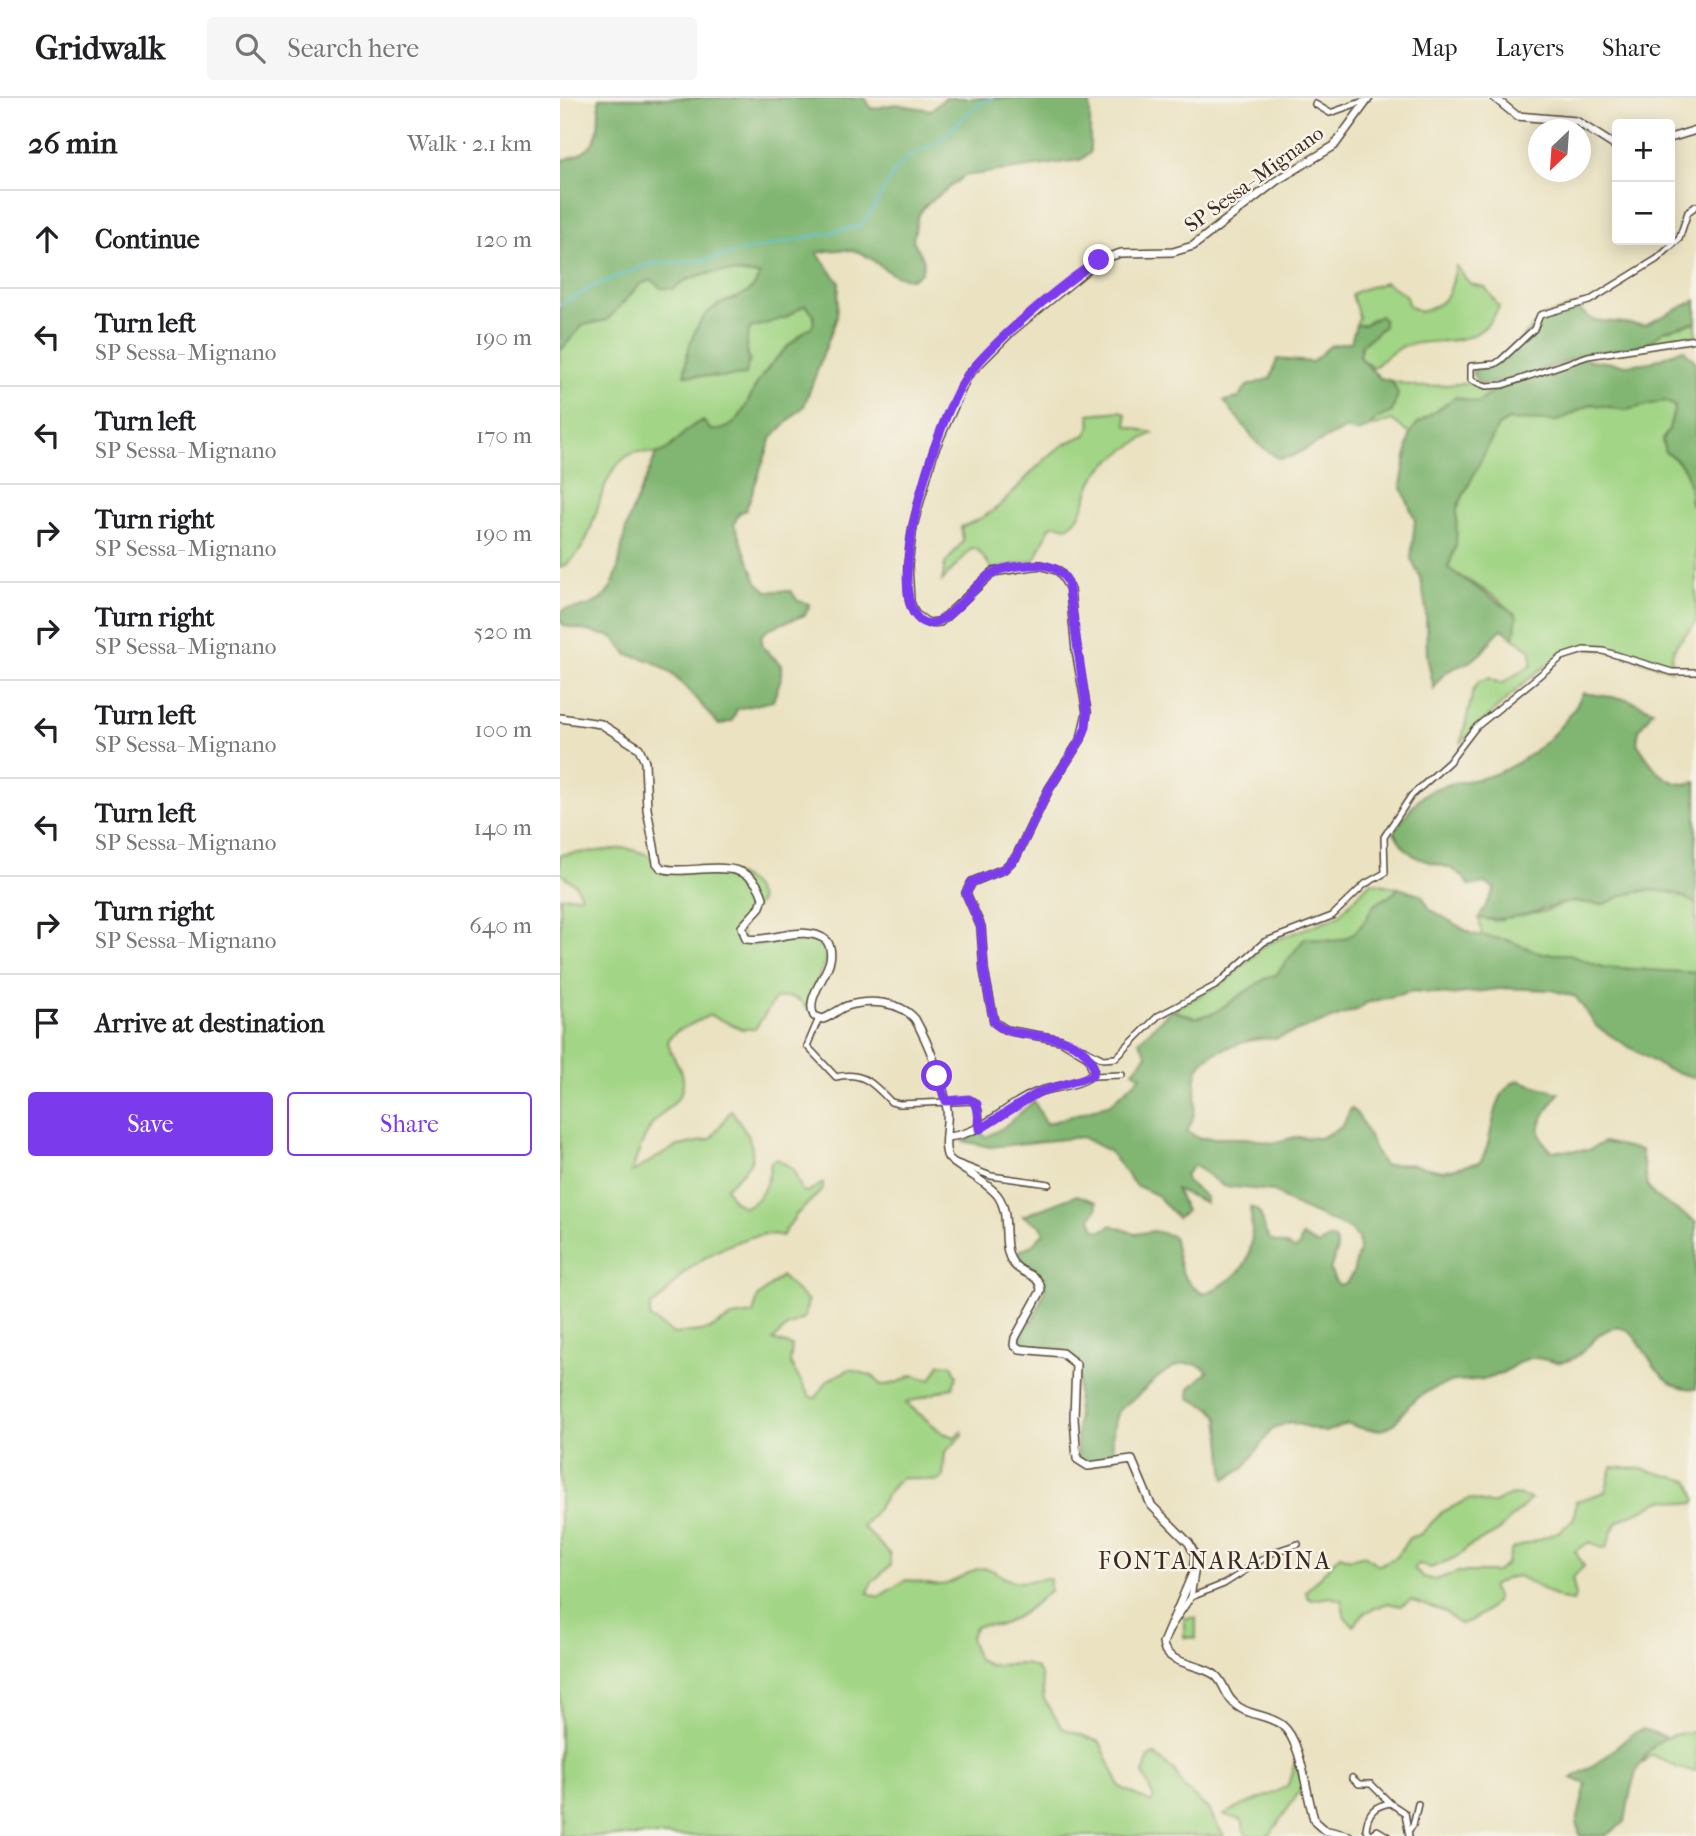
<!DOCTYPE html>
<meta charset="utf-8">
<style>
:root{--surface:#fff;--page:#f6f6f6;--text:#202124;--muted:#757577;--line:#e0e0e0;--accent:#7c3aed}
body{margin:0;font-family:"IM FELL French Canon",serif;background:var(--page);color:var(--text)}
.controls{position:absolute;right:21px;top:21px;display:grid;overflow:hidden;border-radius:7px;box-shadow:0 4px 18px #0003}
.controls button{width:63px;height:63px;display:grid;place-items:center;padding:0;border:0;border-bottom:2px solid var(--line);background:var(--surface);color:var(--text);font:35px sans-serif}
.compass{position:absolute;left:968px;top:21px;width:63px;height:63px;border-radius:50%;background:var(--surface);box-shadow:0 4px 18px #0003;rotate:205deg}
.stop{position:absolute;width:21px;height:21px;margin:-16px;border:5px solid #7c3aed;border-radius:50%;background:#fff}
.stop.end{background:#7c3aed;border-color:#fff;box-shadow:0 2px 7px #0008}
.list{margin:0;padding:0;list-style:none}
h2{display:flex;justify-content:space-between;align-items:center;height:91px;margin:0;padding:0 28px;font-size:30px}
h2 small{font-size:23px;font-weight:400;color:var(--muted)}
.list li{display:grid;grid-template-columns:46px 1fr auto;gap:21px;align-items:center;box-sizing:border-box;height:98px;padding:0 28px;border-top:2px solid var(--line)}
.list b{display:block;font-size:26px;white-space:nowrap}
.list p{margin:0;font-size:23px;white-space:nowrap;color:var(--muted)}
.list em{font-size:23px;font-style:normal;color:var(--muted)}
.actions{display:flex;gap:14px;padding:21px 28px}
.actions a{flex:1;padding:16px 0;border:2px solid var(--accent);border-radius:7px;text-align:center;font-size:24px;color:var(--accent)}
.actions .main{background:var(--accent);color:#fff}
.icon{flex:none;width:38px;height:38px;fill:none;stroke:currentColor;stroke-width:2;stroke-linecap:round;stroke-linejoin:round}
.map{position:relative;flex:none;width:1136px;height:1738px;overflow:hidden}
header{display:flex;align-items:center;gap:42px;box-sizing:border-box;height:98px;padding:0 35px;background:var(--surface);border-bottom:2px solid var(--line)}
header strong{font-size:33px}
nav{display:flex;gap:38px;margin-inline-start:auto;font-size:24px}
.search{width:490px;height:63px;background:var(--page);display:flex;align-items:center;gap:18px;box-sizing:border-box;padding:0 24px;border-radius:7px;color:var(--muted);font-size:26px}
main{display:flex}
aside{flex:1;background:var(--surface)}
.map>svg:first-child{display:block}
</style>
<header>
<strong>Gridwalk</strong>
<div class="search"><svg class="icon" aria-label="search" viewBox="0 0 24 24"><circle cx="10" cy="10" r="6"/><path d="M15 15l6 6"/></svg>Search here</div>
<nav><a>Map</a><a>Layers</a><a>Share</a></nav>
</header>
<main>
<aside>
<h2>26 min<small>Walk · 2.1 km</small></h2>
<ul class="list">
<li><svg class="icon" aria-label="ahead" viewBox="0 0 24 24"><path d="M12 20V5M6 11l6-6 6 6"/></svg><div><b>Continue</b></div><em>120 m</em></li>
<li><svg class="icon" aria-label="left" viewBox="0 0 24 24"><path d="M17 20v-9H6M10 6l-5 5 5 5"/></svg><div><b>Turn left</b><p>SP Sessa- Mignano</p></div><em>190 m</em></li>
<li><svg class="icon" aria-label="left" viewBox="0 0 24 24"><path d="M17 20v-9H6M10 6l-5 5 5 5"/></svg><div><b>Turn left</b><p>SP Sessa- Mignano</p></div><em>170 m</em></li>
<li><svg class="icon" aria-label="right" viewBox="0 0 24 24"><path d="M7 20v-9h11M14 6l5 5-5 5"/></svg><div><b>Turn right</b><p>SP Sessa- Mignano</p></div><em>190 m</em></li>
<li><svg class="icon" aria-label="right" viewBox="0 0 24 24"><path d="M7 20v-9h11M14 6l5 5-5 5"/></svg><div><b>Turn right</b><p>SP Sessa- Mignano</p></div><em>520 m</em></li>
<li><svg class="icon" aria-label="left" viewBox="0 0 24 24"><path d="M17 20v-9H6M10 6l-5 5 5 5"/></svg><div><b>Turn left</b><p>SP Sessa- Mignano</p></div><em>100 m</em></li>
<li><svg class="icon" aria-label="left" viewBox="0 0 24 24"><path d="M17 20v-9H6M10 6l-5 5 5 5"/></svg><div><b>Turn left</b><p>SP Sessa- Mignano</p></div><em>140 m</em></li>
<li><svg class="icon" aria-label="right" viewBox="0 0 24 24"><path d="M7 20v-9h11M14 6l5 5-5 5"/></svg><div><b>Turn right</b><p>SP Sessa- Mignano</p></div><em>640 m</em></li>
<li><svg class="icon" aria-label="arrive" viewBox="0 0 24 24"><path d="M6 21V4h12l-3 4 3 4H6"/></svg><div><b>Arrive at destination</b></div></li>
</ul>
<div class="actions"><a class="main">Save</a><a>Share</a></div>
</aside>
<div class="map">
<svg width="1136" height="1738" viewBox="0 0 1136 1738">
<rect width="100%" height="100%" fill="#f7f3e8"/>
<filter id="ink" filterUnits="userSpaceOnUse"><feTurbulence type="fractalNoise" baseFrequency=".0143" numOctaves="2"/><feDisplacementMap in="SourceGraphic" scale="14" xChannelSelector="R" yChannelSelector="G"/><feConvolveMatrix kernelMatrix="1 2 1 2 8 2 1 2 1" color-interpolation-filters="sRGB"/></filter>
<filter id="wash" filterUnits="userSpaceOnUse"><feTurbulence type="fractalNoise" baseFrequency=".00686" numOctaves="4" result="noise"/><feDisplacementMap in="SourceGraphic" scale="28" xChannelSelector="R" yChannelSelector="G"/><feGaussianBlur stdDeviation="1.57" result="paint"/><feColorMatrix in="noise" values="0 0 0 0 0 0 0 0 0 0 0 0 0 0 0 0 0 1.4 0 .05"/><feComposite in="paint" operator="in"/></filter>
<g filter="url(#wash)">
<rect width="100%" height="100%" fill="#eae2c1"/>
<g fill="#a2d585" stroke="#6e8052" stroke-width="2">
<path d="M 896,168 L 910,186 L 925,189 L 939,209 C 916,255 883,237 844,248 C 834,251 822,263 813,270 L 799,259 L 801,248 L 824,228 L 814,220 L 804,227 L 796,227 L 799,219 L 792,197 C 800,189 814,190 825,184 L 845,197 L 849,208 L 860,214 C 890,205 890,195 896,168 Z"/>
<path d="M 159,173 L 200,177 C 191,198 182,197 162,205 C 136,217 127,250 125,276 L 162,279 L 190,265 L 185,241 L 190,230 L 214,223 L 245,206 L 254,216 L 253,228 C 233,241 216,259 202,278 C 187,298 183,335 151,333 L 142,323 C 125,329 121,345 106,354 C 94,360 82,349 69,357 C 30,381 43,449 0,470 L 0,253 L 23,227 L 47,222 L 80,186 L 92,182 L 101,190 Z"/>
<polygon points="1136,224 1136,238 1111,240 1086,247 1103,233"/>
<polygon points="832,283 860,289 909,285 924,290 939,289 917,305 896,299 857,326 850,336 832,322 809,330 816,321 832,313 838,296"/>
<path d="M 1104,303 L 1115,308 L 1109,331 L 1102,342 L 1105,354 C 1129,367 1129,381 1131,405 L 1136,409 L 1136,524 C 1122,543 1109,545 1112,572 C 1082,563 1050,548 1018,551 C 989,554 925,623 901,645 L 913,593 L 919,583 L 929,580 L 941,586 L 972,566 L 971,552 L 954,540 C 965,502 911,489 888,470 L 896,447 L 897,410 L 938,328 L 948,322 L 998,323 L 1031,306 L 1066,312 Z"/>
<path d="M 561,313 L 566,316 L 567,328 L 593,335 C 575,345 543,364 533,382 C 525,398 525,419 507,429 L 495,426 L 490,429 L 475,462 L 433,472 L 418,452 L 412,450 L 382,483 L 385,466 L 403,443 L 401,429 C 414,424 428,418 439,408 C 467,383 488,348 526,337 L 531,326 L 529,316 Z"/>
<path d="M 66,750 L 89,757 L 102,774 C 136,780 186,758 200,803 L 180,829 L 183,843 L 194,847 L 255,839 L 266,847 L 268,854 L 247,910 C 237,898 230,897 215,901 L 195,931 L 182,931 L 150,917 L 117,933 L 108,941 C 108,959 125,968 123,986 C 122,1006 99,1013 91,1028 C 83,1042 76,1059 72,1074 L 115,1049 L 151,1041 L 171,1012 C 180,1024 199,1049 190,1065 C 185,1073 173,1082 166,1090 L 174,1103 L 184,1109 C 203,1103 209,1081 211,1064 L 217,1061 L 233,1071 L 242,1093 L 248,1094 L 263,1085 L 263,1091 L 236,1117 L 222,1138 C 195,1129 145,1157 124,1175 C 111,1187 106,1200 90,1209 L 90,1220 L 114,1236 L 148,1232 L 172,1219 L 193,1216 L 198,1199 L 221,1178 L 248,1203 L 244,1220 L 227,1229 L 213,1242 L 232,1248 L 230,1265 L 250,1299 L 256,1300 L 268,1282 L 290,1271 L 313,1278 L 321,1287 C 336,1287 341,1282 353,1277 L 371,1282 L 380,1266 L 392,1267 L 397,1278 L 393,1289 L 346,1305 L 383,1335 L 395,1339 L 402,1333 L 403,1337 L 385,1354 L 383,1379 L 378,1383 L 343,1379 C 325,1392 319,1414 302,1428 L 330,1456 L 330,1468 L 312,1484 L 308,1495 L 318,1499 L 346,1482 C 357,1482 367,1488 378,1487 C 393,1487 404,1475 418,1471 C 433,1467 440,1480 453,1483 C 467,1487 476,1478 490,1481 L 490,1493 C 476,1504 460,1520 443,1526 C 434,1529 425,1525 415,1529 L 410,1540 L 418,1562 L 429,1567 L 465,1566 L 476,1570 L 481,1578 L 484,1601 L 502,1630 L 540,1644 L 560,1689 L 591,1705 L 594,1700 L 583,1676 L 589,1659 L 594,1656 L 615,1674 L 624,1690 L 647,1710 L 664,1738 L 0,1738 L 0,799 L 21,798 L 16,787 L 0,775 L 0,757 Z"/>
<path d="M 811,784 L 838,790 C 833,799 824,800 816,806 C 810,812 809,818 804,824 C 786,849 769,843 745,840 L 716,877 L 705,881 L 654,915 L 636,920 L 612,912 L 665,884 L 706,846 L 778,818 Z"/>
<polygon points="1091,792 1115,795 1136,806 1136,875 1042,869 1007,856 982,856 947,842 922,838 919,820 936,823 960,816 984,814 1007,804 1043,806 1066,796"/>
<path d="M 1052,1369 L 1082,1371 L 1130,1383 L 1136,1401 L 1134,1405 C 1125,1407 1116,1402 1107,1402 C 1098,1401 1094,1407 1087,1410 C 1060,1424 1056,1415 1047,1449 L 1041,1450 L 1030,1444 L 1015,1453 L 1024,1468 L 1012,1480 L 1016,1498 L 1013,1503 L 1001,1501 L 958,1478 L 947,1480 L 931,1489 L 937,1500 C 934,1510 910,1525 899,1526 L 885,1514 L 851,1502 L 840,1508 L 828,1505 L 805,1514 L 793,1528 L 785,1519 L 781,1502 L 770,1499 L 752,1502 L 747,1499 L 746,1493 L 780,1457 L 791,1461 L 804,1457 L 819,1467 L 836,1459 L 849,1440 L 861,1436 L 882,1414 L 909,1401 L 932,1406 C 950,1397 951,1394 971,1401 L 937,1434 L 908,1449 L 899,1458 L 871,1470 L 859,1466 L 854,1470 L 863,1479 L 875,1482 L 898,1474 L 936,1474 L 946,1467 L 952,1451 L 1001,1433 L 1014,1420 L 1016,1403 L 1045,1394 Z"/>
<polygon points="624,1520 636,1520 636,1540 624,1539"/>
<path d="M 1136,1633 L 1136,1673 C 1114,1673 1107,1661 1090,1657 L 1082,1666 C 1088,1640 1113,1636 1136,1633 Z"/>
<path d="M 735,1663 L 744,1687 L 709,1738 L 692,1738 L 685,1734 L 682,1722 L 664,1717 C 684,1704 708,1701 728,1687 Z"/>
</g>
<g fill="#81b672" stroke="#5e7048" stroke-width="2">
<path d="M 39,0 L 305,0 L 312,11 L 335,6 L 371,12 L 385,0 L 530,0 L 530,55 L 520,62 L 404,78 L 365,108 L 358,118 L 353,142 L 364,163 L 361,175 L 351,181 C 308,175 318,141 257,155 L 279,184 L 277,219 L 244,308 L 212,339 L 186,412 L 179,415 L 174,426 L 197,484 L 207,493 L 231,493 L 238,503 L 250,506 L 245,517 L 210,530 L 201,538 L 203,549 L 221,567 L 221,580 L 213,603 L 177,611 L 172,623 L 159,627 C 132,598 110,561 68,557 L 53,539 L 5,528 L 0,523 L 0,516 L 5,511 C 67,510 54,463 69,421 C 77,399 88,378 96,356 C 116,351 123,329 143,323 L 151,332 C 183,335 187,298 202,278 C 217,259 233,241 253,228 L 254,216 L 245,207 L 225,220 L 190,230 C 183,246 191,260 186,277 L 162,279 L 125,277 C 126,250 136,217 162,205 C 181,197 191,198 200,177 C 171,173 137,169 114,191 L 101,190 L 92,182 L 80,186 L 47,222 L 23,227 L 0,253 L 0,66 L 3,62 C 41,52 39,35 39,0 Z"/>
<polygon points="1136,202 1136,224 1103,233 1086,247 1023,257 946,284 920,286 912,275 915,270 938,266 982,219 1014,208 1033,222 1085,227"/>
<polygon points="820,218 824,222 824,228 801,248 799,259 820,280 832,283 838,296 832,314 816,321 809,330 797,334 785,331 730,359 718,360 698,346 664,303 678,300 687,288 711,280 717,261 752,264 770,248 791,244 796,227 804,227"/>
<path d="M 1123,251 L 1135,263 L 1136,409 L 1131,406 C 1129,381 1129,367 1105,354 L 1102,342 L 1109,331 L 1115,308 L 1104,303 L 1066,312 L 1031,306 L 998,323 L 949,322 L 938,328 L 897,410 L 896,447 L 888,470 L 957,517 L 954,540 L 942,531 C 931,539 928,549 919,557 C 901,573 886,564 874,591 L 867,558 L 866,511 L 861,481 L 851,461 L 855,422 L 841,388 L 850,336 L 857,326 L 896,299 L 917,305 L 939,289 L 1023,261 L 1067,267 L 1091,264 Z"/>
<path d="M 1023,595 L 1067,601 L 1093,612 L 1079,632 L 1077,645 C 1091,667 1107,693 1136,684 L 1136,806 C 1114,791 1089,789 1064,797 C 1057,799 1051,804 1044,806 C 1033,808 1019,801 1007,804 C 979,812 948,825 919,820 L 935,791 L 925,785 L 910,788 C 886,752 858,780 834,734 C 842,723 850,709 860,700 C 879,683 910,685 932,677 C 969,664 1007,629 1023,595 Z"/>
<path d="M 838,790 L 861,796 L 870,811 L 912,836 L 947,842 L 982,856 L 1007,856 L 1042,869 L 1136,875 L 1136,980 L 1106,971 L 1079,955 L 1037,929 L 1016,899 L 992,892 L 947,890 L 890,897 L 853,893 L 806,905 L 799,911 L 715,941 C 698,939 683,944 667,950 C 614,968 649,997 627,1033 L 638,1040 L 687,1040 L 712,1045 L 736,1039 L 760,1040 L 782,1029 L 791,1010 C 808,1024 809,1050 824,1067 L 849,1066 L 883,1073 L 920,1064 C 936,1040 929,996 957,982 L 999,995 C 987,1015 966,1031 992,1053 L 1029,1052 L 1044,1044 L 1081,1052 L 1087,1088 L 1095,1098 L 1136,1124 L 1136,1291 C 1085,1292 1086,1224 1054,1230 C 1035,1233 1028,1254 1012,1261 C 992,1269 989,1259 971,1260 C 958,1262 950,1272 938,1277 C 925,1283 910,1282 896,1283 C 888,1284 879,1289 871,1292 C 831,1308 846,1347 788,1326 L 765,1334 L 730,1324 L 713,1330 L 684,1370 L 665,1381 L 659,1319 L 651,1310 L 629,1300 L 630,1290 L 648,1273 C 622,1252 597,1280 577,1298 C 570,1304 562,1307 557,1316 C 552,1328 552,1348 554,1361 L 528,1366 L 519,1361 L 517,1353 L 518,1264 L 501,1252 L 462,1249 L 458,1243 L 476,1215 L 485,1192 C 480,1173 460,1175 454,1159 L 455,1155 L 472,1147 L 484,1134 L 481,1128 L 463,1118 L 517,1097 L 536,1104 L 537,1110 L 531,1120 L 535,1131 L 541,1133 L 552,1127 L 575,1136 L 594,1133 L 613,1138 C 621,1168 616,1177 643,1196 C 690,1177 696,1155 690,1109 C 708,1114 699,1131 710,1141 C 716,1146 725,1144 735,1152 L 739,1148 L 742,1138 L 758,1147 L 768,1140 L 775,1141 L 777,1152 L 770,1172 L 775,1183 L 780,1187 L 786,1185 L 793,1175 L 799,1152 L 798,1140 L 790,1131 L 728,1104 L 714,1093 L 663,1088 L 634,1067 L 625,1077 L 627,1083 L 646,1099 L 646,1105 L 616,1091 L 626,1113 L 617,1120 L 597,1097 L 575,1087 L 549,1053 L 522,1039 L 430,1049 L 403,1043 L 420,1034 L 426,1039 L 444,1029 L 474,1003 L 486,1026 L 550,1006 L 581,978 L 573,973 L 587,957 L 579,943 L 611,912 L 636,920 L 654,915 L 705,881 L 716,877 L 745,840 C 769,843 786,849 804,824 C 809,818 809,811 816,806 C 824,800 833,799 838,790 Z"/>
<path d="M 1083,1631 L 1106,1639 C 1074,1659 1071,1687 1065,1724 L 1045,1738 L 1020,1738 L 1017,1724 L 1026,1686 L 1012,1680 L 1043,1661 L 1072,1636 Z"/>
</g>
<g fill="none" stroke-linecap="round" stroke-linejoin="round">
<path stroke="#57c0d3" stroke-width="2" d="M 0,207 L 38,186 L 93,165 L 134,164 L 300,128 C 318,109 325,82 343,64 C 354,53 370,50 381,41 C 399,26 410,8 433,0"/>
</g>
</g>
<g filter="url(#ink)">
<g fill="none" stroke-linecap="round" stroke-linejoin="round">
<defs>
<g id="street">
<polyline points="755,6 770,15 804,3"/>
<polyline points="1136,108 1128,114 1119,141 1097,161 1029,203 980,217 974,231 941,262 935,266 911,268 911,282 926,288 943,287 1028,258 1136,241"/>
<path d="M 259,920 L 247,948 L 276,979 C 303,973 314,986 331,1004 L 339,1006 L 414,1003 L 419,1013 L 420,1030"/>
<polyline points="520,952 524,951 543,961 556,960 598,918 655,888 704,844 772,818 805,786 825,775 824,739 851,698 889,664 915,630 1002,559 1024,552 1043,553 1112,574 1136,574"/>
<polyline points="532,978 562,977"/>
<polyline points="397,1065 431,1078 489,1086"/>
<polyline points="631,1499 664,1486 714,1454 738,1446"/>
<polyline points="611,1529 631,1499 636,1469"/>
<polyline points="792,1680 799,1686 811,1686 830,1705"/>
<polyline points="849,1732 853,1727 858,1706"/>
<path d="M 809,1736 L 806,1731 C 808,1714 814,1708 830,1705 L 845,1715 L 849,1738"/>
<polyline points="809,1737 817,1732 827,1738"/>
</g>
<g id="secondary">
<polyline points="935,0 957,18 1016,23 1057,49"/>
<polyline points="1110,40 1136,32"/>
<path d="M 0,620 L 41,626 L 79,650 L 85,664 L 87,711 L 97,765 L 101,770 C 130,780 189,751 203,800 L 200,809 L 182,829 L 186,841 C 211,845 245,825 267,843 C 283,868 242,894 254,918 L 263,921 C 272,918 278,911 287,908 C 308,901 340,903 355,921 C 369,946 383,983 387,1011 C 389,1025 382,1047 388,1059 C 392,1067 426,1082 438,1098 C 452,1118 440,1147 453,1165 C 462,1178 480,1174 481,1193 L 455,1240 L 454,1247 L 460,1251 L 502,1255 L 516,1266 L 514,1320 L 517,1361 L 528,1368 L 572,1362 L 591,1407 L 629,1445 L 635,1457 L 633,1475 L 603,1545 C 604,1566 641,1566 655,1577 C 664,1584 665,1597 673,1604 C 685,1618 708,1616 722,1627 C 743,1644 746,1700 755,1724 L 764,1732 L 789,1738"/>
<path d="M 387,1039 C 425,1036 445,1006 478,994 C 494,988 524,988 533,974 L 529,959 L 501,942 L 446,932 L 434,924 L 424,872 L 421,829 L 406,795 L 412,784 L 444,771 L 456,759 L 489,691 L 521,641 L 527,614 L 516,553 L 510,491 L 499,473 L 480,467 L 433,474 L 380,524 L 368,525 L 355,516 L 350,504 L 348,467 L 353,428 L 374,353 L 408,277 L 452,233 L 539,162 L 561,155 L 613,154 L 633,148 L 716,83 L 774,48 L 809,0"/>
</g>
</defs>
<use href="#street" stroke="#554636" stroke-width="8"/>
<use href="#secondary" stroke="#554636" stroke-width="10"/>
<use href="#street" stroke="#fff" stroke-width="5"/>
<use href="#secondary" stroke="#fff" stroke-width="7"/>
</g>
</g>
<g fill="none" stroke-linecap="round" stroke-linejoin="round" filter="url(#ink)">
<path stroke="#7c3aed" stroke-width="9" d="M 377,978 L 386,1003 L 409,1001 L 417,1006 L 420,1031 L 479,994 L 532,978 L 534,970 C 519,925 454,947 434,924 L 424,872 L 421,829 L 406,795 L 412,784 L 444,771 L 456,759 L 489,691 L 521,641 L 526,629 L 527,614 L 508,484 C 500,470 488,466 472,467 C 459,468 443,469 431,476 C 413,487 374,550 354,515 C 329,473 379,315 408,277 C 434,243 502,185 539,162"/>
</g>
<g text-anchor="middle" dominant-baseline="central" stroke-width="5" stroke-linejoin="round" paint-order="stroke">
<g font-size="21" fill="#3b2a1e" stroke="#f7f3e8">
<text transform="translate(694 81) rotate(-36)">SP Sessa- Mignano</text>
</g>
<g font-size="24" letter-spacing="2" fill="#3b2a1e" stroke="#f7f3e8">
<text x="655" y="1463">FONTANARADINA</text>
</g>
</g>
</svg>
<div class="controls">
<button>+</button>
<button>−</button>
</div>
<svg class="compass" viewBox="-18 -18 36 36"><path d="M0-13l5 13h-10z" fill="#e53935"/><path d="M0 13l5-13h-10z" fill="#757577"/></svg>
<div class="stop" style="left:377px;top:978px"></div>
<div class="stop end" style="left:539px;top:162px"></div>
</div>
</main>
